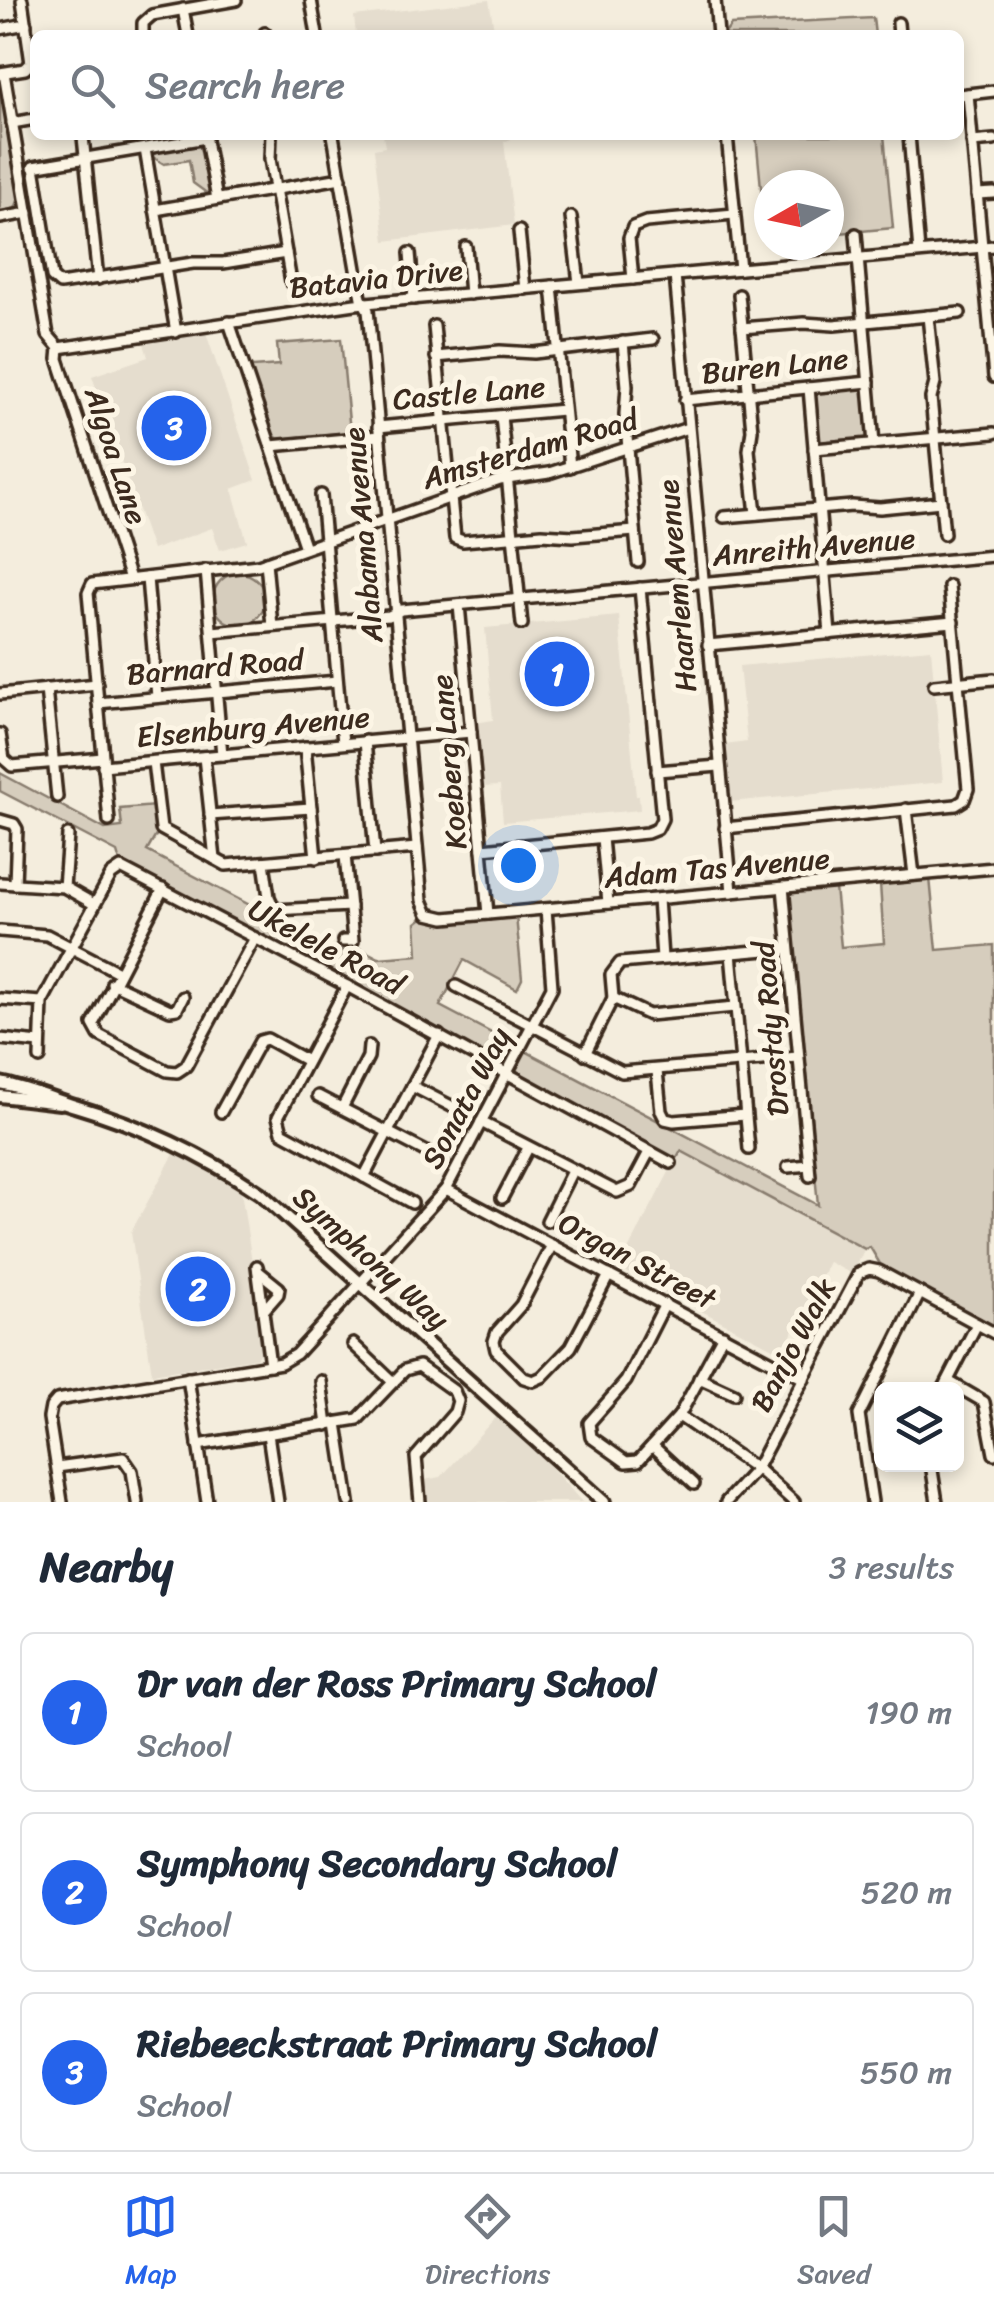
<!DOCTYPE html>
<style>
:root{--surface:#fff;--page:#f2f2f3;--text:#1f2937;--muted:#747a83;--line:#e0e1e3;--accent:#2563eb}
body{margin:0;font-family:Sriracha,sans-serif;background:var(--page);color:var(--text)}
.controls{position:absolute;right:30px;bottom:30px;display:grid;overflow:hidden;border-radius:15px;box-shadow:0 5px 15px #0003}
.controls button{width:90px;height:90px;display:grid;place-items:center;padding:0;border:0;border-bottom:2px solid var(--line);background:var(--surface);color:var(--text);font:50px sans-serif}
.compass{position:absolute;left:754px;top:170px;width:90px;height:90px;border-radius:50%;background:var(--surface);box-shadow:0 5px 15px #0003;rotate:261deg}
.you{position:absolute;left:518px;top:865px;width:35px;height:35px;margin:-25px;border:8px solid #fff;border-radius:50%;background:#1a73e8;box-shadow:0 0 0 15px #1a73e833}
.badge{display:grid;place-items:center;width:65px;height:65px;border-radius:50%;background:var(--accent);color:#fff;font-size:32px;font-weight:700}
.pin{position:absolute;translate:-50% -50%;border:5px solid #fff;box-shadow:0 2px 10px #0006}
.list{margin:0;padding:0;list-style:none}
h2{display:flex;justify-content:space-between;align-items:center;height:130px;margin:0;padding:0 40px;font-size:42px}
h2 small{font-size:32px;font-weight:400;color:var(--muted)}
.list li{display:grid;grid-template-columns:65px 1fr auto;gap:30px;align-items:center;box-sizing:border-box;height:160px;margin:0 20px 20px;padding:0 20px;border:2px solid var(--line);border-radius:15px}
.list b{display:block;font-size:38px;white-space:nowrap}
.list p{margin:0;font-size:32px;white-space:nowrap;color:var(--muted)}
.list em{font-size:32px;font-style:normal;color:var(--muted)}
.icon{flex:none;width:55px;height:55px;fill:none;stroke:currentColor;stroke-width:2;stroke-linecap:round;stroke-linejoin:round}
.map{position:relative;flex:none;width:994px;height:1502px;overflow:hidden}
.search{position:absolute;background:var(--surface);box-shadow:0 5px 15px #0003;left:30px;right:30px;top:30px;height:110px;display:flex;align-items:center;gap:25px;box-sizing:border-box;padding:0 35px;border-radius:15px;color:var(--muted);font-size:38px}
.sheet{height:670px;background:var(--surface)}
nav{display:flex;justify-content:space-around;align-items:center;box-sizing:border-box;height:140px;border-top:2px solid var(--line);background:var(--surface);font-size:28px;color:var(--muted)}
nav a{display:grid;justify-items:center;gap:5px}
nav .on{color:var(--accent)}
.map>svg:first-child{display:block}
</style>
<div class="map">
<svg width="994" height="1502" viewBox="0 0 994 1502">
<rect width="100%" height="100%" fill="#f4eddd"/>
<filter id="ink" filterUnits="userSpaceOnUse"><feTurbulence type="fractalNoise" baseFrequency=".01" numOctaves="2"/><feDisplacementMap in="SourceGraphic" scale="20" xChannelSelector="R" yChannelSelector="G"/><feConvolveMatrix kernelMatrix="1 2 1 2 8 2 1 2 1" color-interpolation-filters="sRGB"/></filter>
<g filter="url(#ink)">
<g fill="#e5ddce">
<polygon points="489,0 495,35 356,35 354,16"/>
<polygon points="383,135 511,135 511,139 504,142 514,225 385,241 374,149 385,147"/>
<polygon points="206,333 256,480 232,489 247,542 220,550 212,528 152,550 92,376 148,357 144,344"/>
<polygon points="619,616 636,796 639,796 640,810 503,822 500,786 481,787 475,723 493,720 485,628"/>
<polygon points="931,649 943,782 730,802 725,745 747,742 739,666"/>
<polygon points="680,1151 865,1249 852,1274 829,1262 782,1353 619,1268"/>
<polygon points="175,1152 241,1191 265,1346 256,1358 152,1374 131,1232"/>
<polygon points="496,1417 548,1464 582,1502 427,1502 424,1480 441,1477"/>
</g>
<g fill="#d6cdbd" stroke="#887c6e" stroke-width="2.5">
<polygon points="873,18 875,35 724,35 731,25"/>
<polygon points="0,84 19,198 15,209 0,213"/>
<polygon points="756,135 884,135 893,228 829,234 829,185 769,185 769,239 766,240"/>
<polygon points="195,143 203,148 210,187 208,194 193,183 189,160 164,164 151,156 157,150"/>
<polygon points="341,339 350,432 278,439 273,434 249,364 253,367 279,365 277,344"/>
<polygon points="860,387 866,391 869,438 819,442 815,393"/>
<circle cx="239" cy="599" r="26"/>
<polygon points="0,773 105,829 122,827 120,809 155,806 158,832 147,851 341,953 344,947 359,948 379,958 418,955 416,923 425,916 442,923 516,916 522,979 517,989 464,960 440,1006 818,1205 788,896 793,892 835,888 841,947 884,943 880,884 930,878 937,950 994,945 994,1328 883,1269 870,1247 865,1249 681,1151 675,1162 515,1075 502,1065 120,862 117,852 0,791"/>
</g>
<g fill="none" stroke-linecap="round" stroke-linejoin="round">
<defs>
<g id="minor">
<polyline points="311,0 317,35"/>
<polyline points="715,0 718,35"/>
<polyline points="183,9 188,35"/>
<polyline points="898,23 899,35"/>
<polyline points="0,29 26,24"/>
<polyline points="265,33 265,35"/>
<polyline points="143,35 143,23 152,15 236,0"/>
<polyline points="0,73 25,69 31,63 22,0"/>
<polyline points="4,73 48,335 59,348 355,304 994,246"/>
<polyline points="968,94 994,377"/>
<polyline points="959,95 994,91"/>
<polyline points="12,123 35,119"/>
<polyline points="205,135 217,199"/>
<polyline points="271,135 270,159 291,282"/>
<polyline points="333,135 361,298 368,310 422,900 428,914 445,918 994,868"/>
<polyline points="727,135 740,269"/>
<polyline points="909,135 919,252"/>
<polyline points="83,137 98,279"/>
<polyline points="972,142 994,140"/>
<polyline points="145,149 176,332"/>
<polyline points="33,167 206,138"/>
<polyline points="34,167 52,277 60,284 193,263 223,263 286,253"/>
<polyline points="977,194 994,193"/>
<polyline points="155,210 341,178"/>
<polyline points="571,217 579,283"/>
<polyline points="0,218 28,213"/>
<polyline points="519,231 525,289"/>
<polyline points="856,234 874,444"/>
<polyline points="466,247 470,294"/>
<polyline points="410,253 414,299"/>
<polyline points="675,275 732,892"/>
<polyline points="633,279 629,238 633,227 646,222 734,214"/>
<polyline points="552,286 570,467"/>
<polyline points="739,295 752,430 749,450 756,514"/>
<polyline points="928,316 935,383 931,398 944,534"/>
<polyline points="229,322 305,548"/>
<polyline points="434,326 455,538 463,541 542,534 573,536 635,531"/>
<polyline points="742,328 804,323 834,325 960,313"/>
<polyline points="623,342 627,386 625,414 638,562"/>
<polyline points="59,348 58,359 130,579"/>
<polyline points="436,357 500,351 534,353 653,339"/>
<polyline points="809,388 830,634"/>
<polyline points="685,400 869,382"/>
<polyline points="501,416 522,624"/>
<polyline points="378,427 563,410"/>
<polyline points="271,446 379,436"/>
<polyline points="814,449 994,433"/>
<polyline points="321,495 343,743"/>
<polyline points="724,517 852,506 880,508 941,502"/>
<polyline points="266,562 272,626"/>
<polyline points="206,570 222,755"/>
<polyline points="147,578 157,697"/>
<polyline points="459,605 488,914"/>
<polyline points="212,632 389,616 401,610 994,556"/>
<polyline points="708,645 953,622"/>
<polyline points="934,685 994,679"/>
<polyline points="46,689 57,797"/>
<polyline points="0,694 97,684"/>
<polyline points="98,703 337,681"/>
<polyline points="0,734 4,759 12,766 103,758"/>
<polyline points="365,741 375,852"/>
<polyline points="305,747 316,858"/>
<polyline points="204,757 215,859"/>
<polyline points="153,762 161,829 226,865 417,848"/>
<polyline points="103,766 471,732"/>
<polyline points="657,771 719,766"/>
<polyline points="906,809 914,875"/>
<polyline points="210,815 311,808"/>
<polyline points="0,820 14,824 17,829 15,884"/>
<polyline points="109,821 88,593 92,584 258,565 500,480 549,473 688,428"/>
<polyline points="725,828 956,805 964,800 968,789 949,586"/>
<polyline points="602,838 608,903"/>
<polyline points="482,849 647,833 657,829 662,819 640,588"/>
<polyline points="264,862 269,897 275,910 350,906"/>
<polyline points="0,883 64,887 94,904"/>
<polyline points="64,887 68,835"/>
<polyline points="783,887 810,1176"/>
<polyline points="163,889 93,1024 99,1035 167,1071 177,1072 186,1066 255,938"/>
<polyline points="658,899 662,958"/>
<polyline points="0,931 47,935 118,972"/>
<polyline points="343,941 353,941 345,855"/>
<polyline points="731,953 749,1149"/>
<polyline points="112,983 170,1010 177,1009 183,997"/>
<polyline points="347,986 278,1117 282,1132 412,1203"/>
<polyline points="456,986 622,1072 798,1057"/>
<polyline points="613,998 649,1015 735,1007"/>
<polyline points="0,999 42,1002"/>
<polyline points="0,1039 40,1043"/>
<polyline points="585,1054 613,998 611,975 620,963 788,948"/>
<polyline points="40,1058 42,1002 111,875 121,868 347,986 671,1163"/>
<polyline points="657,1071 661,1111 665,1119 674,1121 745,1115"/>
<polyline points="412,1086 455,1108"/>
<polyline points="318,1096 442,1160"/>
<polyline points="342,1108 368,1057 369,1046"/>
<polyline points="221,1112 260,1041 267,1039 307,1061"/>
<polyline points="481,1122 617,1192 631,1186 649,1152"/>
<polyline points="788,1167 809,1165"/>
<polyline points="364,1177 439,1035"/>
<polyline points="446,1189 804,1379"/>
<polyline points="502,1198 528,1148"/>
<polyline points="547,1221 572,1171"/>
<polyline points="552,1245 521,1305 497,1332 494,1341 496,1350 524,1378 533,1381 542,1377 571,1347 609,1275"/>
<polyline points="257,1266 270,1365"/>
<polyline points="258,1271 279,1288 278,1294 264,1310"/>
<polyline points="665,1304 626,1381 589,1423 591,1437 626,1462 638,1461 679,1416 723,1335"/>
<polyline points="353,1344 393,1382"/>
<polyline points="188,1378 207,1502"/>
<polyline points="699,1378 734,1394"/>
<polyline points="321,1381 327,1425"/>
<polyline points="948,1381 984,1402 994,1454"/>
<polyline points="943,1390 977,1324"/>
<polyline points="679,1416 761,1472 794,1502"/>
<polyline points="337,1423 349,1502"/>
<polyline points="268,1434 278,1502"/>
<polyline points="198,1445 358,1419 405,1370 419,1366 454,1391 458,1401 455,1412 416,1457 420,1502"/>
<polyline points="653,1446 694,1484"/>
<polyline points="931,1464 937,1502"/>
<polyline points="57,1467 123,1458 132,1471 137,1502"/>
<polyline points="62,1502 49,1418 51,1407 57,1400 281,1363 296,1354 446,1189 552,987 546,909"/>
<polyline points="726,1502 756,1469 859,1273 869,1269 879,1271 994,1333"/>
<polyline points="872,1502 859,1415 920,1293"/>
</g>
<g id="major">
<path d="M 0,1083 C 26,1088 50,1098 75,1106 C 143,1126 202,1154 260,1193 L 604,1502"/>
<polyline points="0,1096 60,1103"/>
</g>
</defs>
<use href="#minor" stroke="#3b2a1e" stroke-width="16"/>
<use href="#major" stroke="#3b2a1e" stroke-width="18"/>
<use href="#minor" stroke="#fcf5e5" stroke-width="9"/>
<use href="#major" stroke="#fcf5e5" stroke-width="10"/>
</g>
</g>
<g text-anchor="middle" dominant-baseline="central" stroke-width="10" stroke-linejoin="round" paint-order="stroke">
<g font-size="30" fill="#3b2a1e" stroke="#fcf5e5">
<text transform="translate(376 279) rotate(-6)">Batavia Drive</text>
<text transform="translate(775 366) rotate(-6)">Buren Lane</text>
<text transform="translate(469 393) rotate(-5)">Castle Lane</text>
<text transform="translate(530 449) rotate(-16)">Amsterdam Road</text>
<text transform="translate(116 456) rotate(72)">Algoa Lane</text>
<text transform="translate(363 535) rotate(-95)">Alabama Avenue</text>
<text transform="translate(814 547) rotate(-5)">Anreith Avenue</text>
<text transform="translate(677 586) rotate(-95)">Haarlem Avenue</text>
<text transform="translate(215 667) rotate(-5)">Barnard Road</text>
<text transform="translate(253 727) rotate(-5)">Elsenburg Avenue</text>
<text transform="translate(449 762) rotate(-95)">Koeberg Lane</text>
<text transform="translate(717 868) rotate(-5)">Adam Tas Avenue</text>
<text transform="translate(326 947) rotate(28)">Ukelele Road</text>
<text transform="translate(771 1029) rotate(-95)">Drostdy Road</text>
<text transform="translate(466 1098) rotate(-62)">Sonata Way</text>
<text transform="translate(371 1258) rotate(42)">Symphony Way</text>
<text transform="translate(637 1261) rotate(28)">Organ Street</text>
<text transform="translate(793 1345) rotate(-62)">Banjo Walk</text>
</g>
</g>
</svg>
<div class="controls">
<button><svg class="icon" aria-label="layers" viewBox="0 0 24 24"><path d="M12 4l9 5-9 5-9-5zM3 14l9 5 9-5"/></svg></button>
</div>
<svg class="compass" viewBox="-18 -18 36 36"><path d="M0-13l5 13h-10z" fill="#e53935"/><path d="M0 13l5-13h-10z" fill="#747a83"/></svg>
<div class="you"></div>
<div class="pin badge" style="left:557px;top:674px">1</div>
<div class="pin badge" style="left:198px;top:1289px">2</div>
<div class="pin badge" style="left:174px;top:428px">3</div>
<div class="search"><svg class="icon" aria-label="search" viewBox="0 0 24 24"><circle cx="10" cy="10" r="6"/><path d="M15 15l6 6"/></svg>Search here</div>
</div>
<section class="sheet">
<h2>Nearby<small>3 results</small></h2>
<ul class="list">
<li><span class="badge">1</span><div><b>Dr van der Ross Primary School</b><p>School</p></div><em>190 m</em></li>
<li><span class="badge">2</span><div><b>Symphony Secondary School</b><p>School</p></div><em>520 m</em></li>
<li><span class="badge">3</span><div><b>Riebeeckstraat Primary School</b><p>School</p></div><em>550 m</em></li>
</ul>
</section>
<nav>
<a class="on"><svg class="icon" aria-label="map" viewBox="0 0 24 24"><path d="M3 6l6-2 6 2 6-2v14l-6 2-6-2-6 2zM9 4v14M15 6v14"/></svg>Map</a>
<a><svg class="icon" aria-label="directions" viewBox="0 0 24 24"><path d="M12 3l9 9-9 9-9-9zM9 14v-3h6M13 9l2 2-2 2"/></svg>Directions</a>
<a><svg class="icon" aria-label="saved" viewBox="0 0 24 24"><path d="M7 4h10v16l-5-4-5 4z"/></svg>Saved</a>
</nav>
